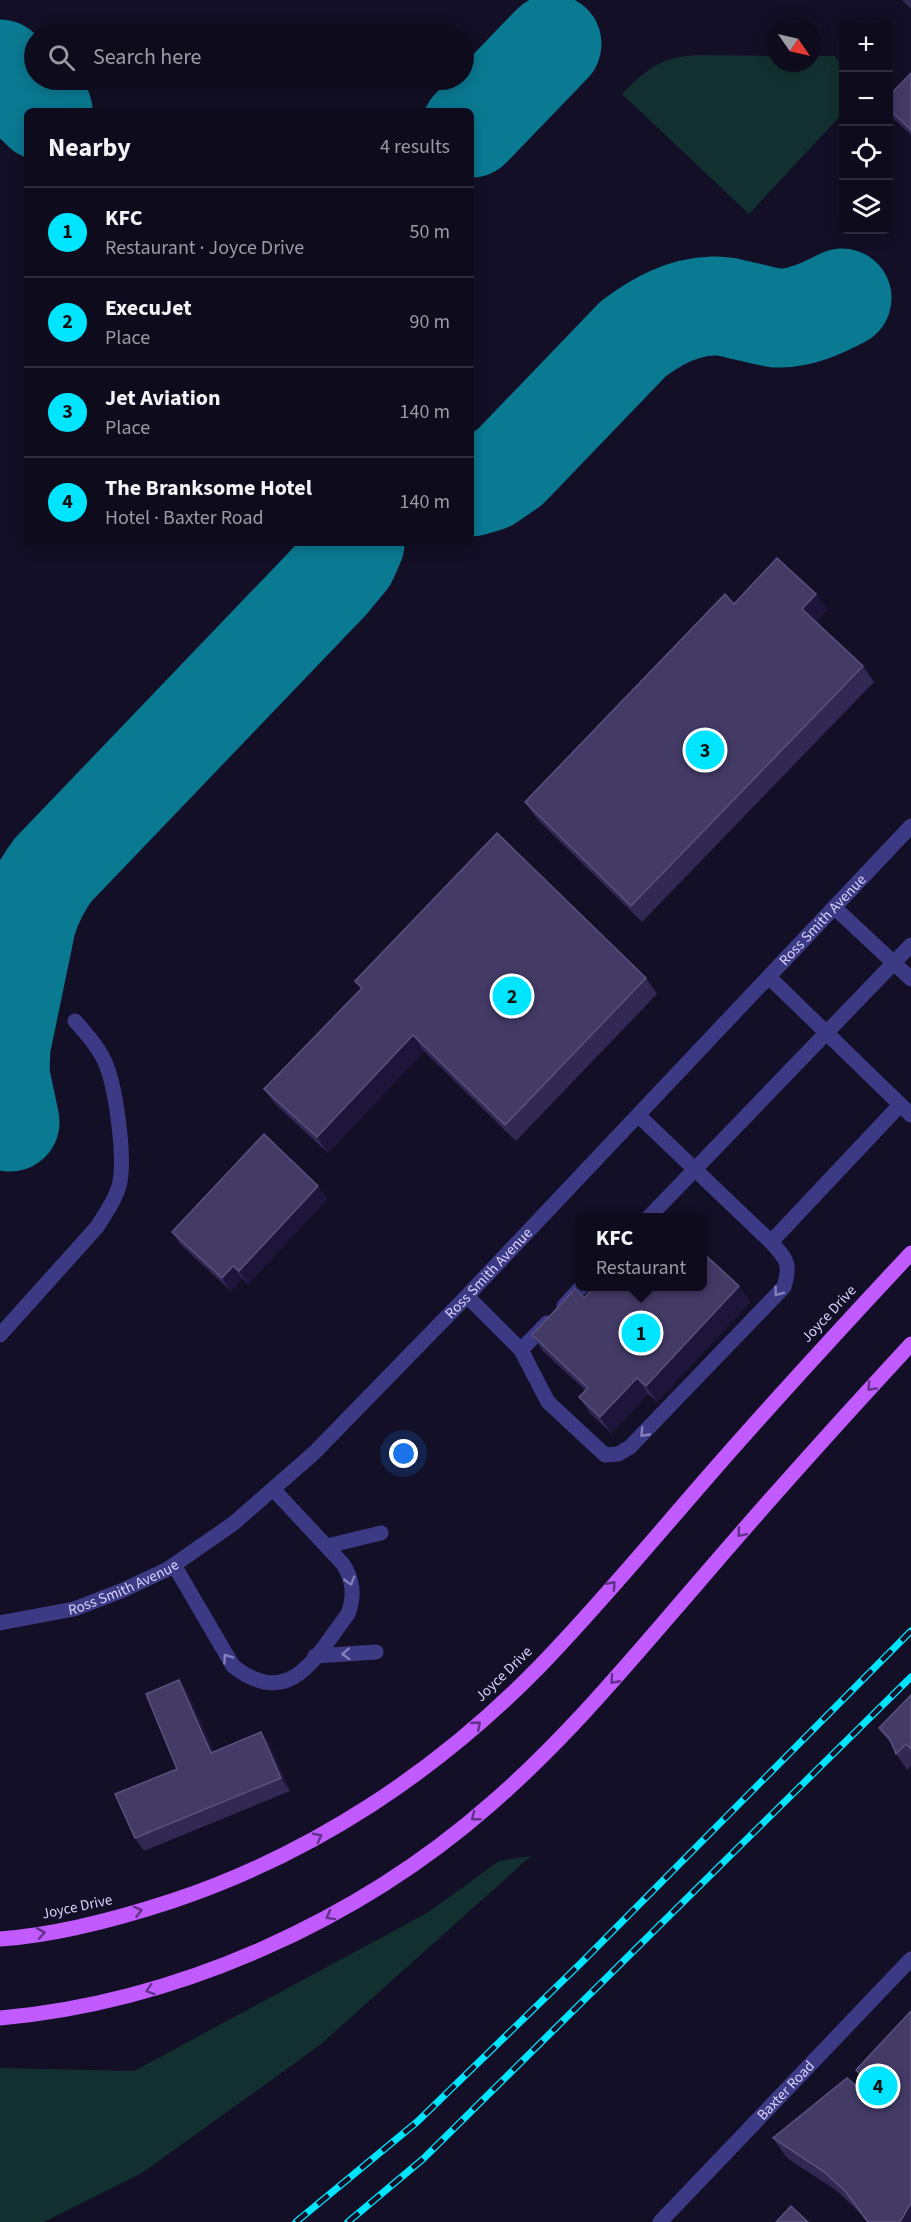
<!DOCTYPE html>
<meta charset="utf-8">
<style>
:root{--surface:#0e0b1c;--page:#1c1929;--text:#f1f3f6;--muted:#9b9ba3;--line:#2e2b3b;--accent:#00e5ff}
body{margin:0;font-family:"Source Sans 3",sans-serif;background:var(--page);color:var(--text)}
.controls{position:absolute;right:18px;top:18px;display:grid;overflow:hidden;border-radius:9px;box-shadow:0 3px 15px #0003}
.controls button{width:54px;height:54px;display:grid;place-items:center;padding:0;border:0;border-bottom:2px solid var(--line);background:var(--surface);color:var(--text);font:30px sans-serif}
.compass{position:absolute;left:767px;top:18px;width:54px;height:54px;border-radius:50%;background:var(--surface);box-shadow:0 3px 15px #0003;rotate:124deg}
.you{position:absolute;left:404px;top:1454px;width:21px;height:21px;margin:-15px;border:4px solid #fff;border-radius:50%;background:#1a73e8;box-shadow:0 0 0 9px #1a73e833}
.badge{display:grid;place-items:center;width:39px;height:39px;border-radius:50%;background:var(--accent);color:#111;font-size:20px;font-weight:700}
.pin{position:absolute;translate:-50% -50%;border:3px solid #fff;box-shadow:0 2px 6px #0006}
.popup{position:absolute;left:575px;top:1213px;width:132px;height:78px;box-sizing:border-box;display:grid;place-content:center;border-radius:9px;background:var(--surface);filter:drop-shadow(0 2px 4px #0005);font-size:20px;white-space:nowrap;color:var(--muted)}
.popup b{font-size:22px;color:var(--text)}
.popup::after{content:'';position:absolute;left:50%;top:100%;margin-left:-12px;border:12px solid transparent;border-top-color:var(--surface)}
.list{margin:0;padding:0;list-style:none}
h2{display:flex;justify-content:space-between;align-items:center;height:78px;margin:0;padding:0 24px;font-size:26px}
h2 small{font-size:20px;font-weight:400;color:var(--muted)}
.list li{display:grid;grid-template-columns:39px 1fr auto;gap:18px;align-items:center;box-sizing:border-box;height:90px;padding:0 24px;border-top:2px solid var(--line)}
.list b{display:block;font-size:22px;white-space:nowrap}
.list p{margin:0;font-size:20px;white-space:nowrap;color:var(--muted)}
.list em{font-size:20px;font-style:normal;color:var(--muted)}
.icon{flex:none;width:33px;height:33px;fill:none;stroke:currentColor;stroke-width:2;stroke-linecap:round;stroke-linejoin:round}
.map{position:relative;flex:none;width:911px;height:2222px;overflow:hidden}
.search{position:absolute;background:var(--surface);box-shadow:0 3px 15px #0003;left:24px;top:24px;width:450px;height:66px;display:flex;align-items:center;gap:15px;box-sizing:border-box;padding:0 21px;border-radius:33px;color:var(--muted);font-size:22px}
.panel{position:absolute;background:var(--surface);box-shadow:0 3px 15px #0003;left:24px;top:108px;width:450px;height:438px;border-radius:9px}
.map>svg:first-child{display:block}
</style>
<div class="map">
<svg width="911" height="2222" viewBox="0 0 911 2222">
<rect width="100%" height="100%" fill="#130f26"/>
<g fill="#12302f">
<path d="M 696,55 L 776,56 L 776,63 L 812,63 L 812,56 L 834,56 L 843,65 L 843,113 L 749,214 L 622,94 C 648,68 659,58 696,55 Z"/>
<polygon points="531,1856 320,2045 142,2173 44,2222 0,2222 0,2068 134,2071 427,1913 499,1861"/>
</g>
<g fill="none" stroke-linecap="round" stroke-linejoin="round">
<g stroke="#0a7a92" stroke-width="99">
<polyline points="0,69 43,111"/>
<polyline points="471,128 552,44"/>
<path d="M 471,487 L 488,482 L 510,467 L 633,339 C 657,321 682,307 713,306 C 724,305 738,310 749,312 C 758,314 768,317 777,318 C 800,319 823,308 842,298"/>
<path d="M 10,1122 L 0,1074 L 1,1046 L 27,921 C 33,902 41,886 53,870 L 328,583 L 348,559 L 355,543"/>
</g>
<g stroke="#3d3a85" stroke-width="15">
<polyline points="835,908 911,979"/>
<polyline points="770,978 911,1115"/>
<polyline points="639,1116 771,1242 900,1105"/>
<polyline points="648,1218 911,945"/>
<polyline points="467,1296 521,1350 547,1323"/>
<polyline points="564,1306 582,1286"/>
<path d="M 0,1335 L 97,1227 C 105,1214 115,1201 119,1186 C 126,1160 116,1082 103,1058 C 96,1044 85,1032 75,1021"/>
<path d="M 521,1350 L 548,1402 L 605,1455 L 618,1454 L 630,1447 L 784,1287 C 791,1263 787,1260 771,1242"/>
<polyline points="327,1546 381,1533"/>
<path d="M 174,1565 L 233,1666 C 291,1711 316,1656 348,1614 C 355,1595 353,1580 343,1564 L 273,1489"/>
<path id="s1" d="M 0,1623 L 74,1609 L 121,1591 L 168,1569 L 234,1523 L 314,1453 L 467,1296 L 911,826"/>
<polyline points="315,1656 376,1652"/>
</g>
<path stroke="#3d3a85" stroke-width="15" id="s2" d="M 660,2222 L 911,1959"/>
<g stroke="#c25bff" stroke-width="15">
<path d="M 0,1939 C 58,1935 117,1919 172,1901 C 313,1854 438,1771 541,1665 C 598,1606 651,1542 705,1480 C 772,1403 841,1328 911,1253"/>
<path d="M 0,2018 C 178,2002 358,1921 492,1803 C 567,1738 631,1660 696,1585 C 766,1503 838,1423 911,1344"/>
</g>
<defs>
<g id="rail">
<polyline points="296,2222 417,2122 582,1962 911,1631"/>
<polyline points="348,2222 423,2159 911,1677"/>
</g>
</defs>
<use href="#rail" stroke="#00e5ff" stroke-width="7"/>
<use href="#rail" stroke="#130f26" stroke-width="4.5" stroke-dasharray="14" stroke-linecap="butt"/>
</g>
<g fill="#312854">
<polygon points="902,0 911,0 911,9"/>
<polygon points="911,73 911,135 894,119 888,111 888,97"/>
<polygon points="816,594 827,610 816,622 863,666 874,682 642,922 536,818 525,802 734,604"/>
<polygon points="646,978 657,994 516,1141 424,1051 328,1153 276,1105 264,1089 361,989 355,981"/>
<polygon points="327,1199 248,1284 242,1278 231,1291 181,1245 172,1232"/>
<polygon points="739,1286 750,1302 657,1402 648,1394 611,1433 590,1413 579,1397 585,1390 543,1351 532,1335 584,1298"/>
<polygon points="179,1680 188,1693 214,1752 261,1732 270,1745 290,1791 144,1851 135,1838 177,1769"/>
<polygon points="911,1695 911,1766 907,1770 896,1754 893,1747 879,1728"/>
<polygon points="911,2011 911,2222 867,2222 859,2212 837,2191 787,2158 773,2138 855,2085 862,2078 856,2070"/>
</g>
<g fill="#1d163a">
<polygon points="816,594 827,610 813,625 802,609"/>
<polygon points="413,1035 424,1051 328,1153 317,1137"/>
<polygon points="318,1186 327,1199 248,1284 239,1271"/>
<polygon points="233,1266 242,1278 231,1291 222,1278"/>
<polygon points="739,1286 750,1302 657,1402 646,1386"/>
<polygon points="637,1378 648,1394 611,1433 600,1417"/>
<polygon points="179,1680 188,1693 220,1766 211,1753"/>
<polygon points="261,1732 270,1745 290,1791 281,1778"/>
<polygon points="911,2203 911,2222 900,2222"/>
</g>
<g fill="#433a66" stroke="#5a527e" stroke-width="1.5">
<polygon points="911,73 911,130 888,108 888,97"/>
<polygon points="777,558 816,594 802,609 863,666 631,906 525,802 725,594 734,604"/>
<polygon points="497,833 646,978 505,1125 413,1035 317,1137 264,1089 362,988 355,981"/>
<polygon points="264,1134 318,1186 239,1271 233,1266 222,1278 172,1232"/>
<polygon points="661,1213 666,1218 658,1218"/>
<polygon points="702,1252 739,1286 646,1386 637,1378 600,1417 579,1397 588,1388 532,1335 575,1289 584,1298 594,1287 702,1287"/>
<polygon points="179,1680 211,1753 261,1732 281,1778 135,1838 115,1794 177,1769 146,1694"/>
<polygon points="911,1695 911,1749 906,1744 896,1754 890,1739 879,1728"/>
<polygon points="911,2011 911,2203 900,2222 868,2222 845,2191 823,2171 773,2138 847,2078 855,2085 863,2077 856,2070"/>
<polygon points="791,2206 808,2222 776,2222"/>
</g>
<defs><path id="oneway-chevron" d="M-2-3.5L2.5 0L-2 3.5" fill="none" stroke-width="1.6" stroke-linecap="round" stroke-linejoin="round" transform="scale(1.5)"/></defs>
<g stroke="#837fbc">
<use href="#oneway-chevron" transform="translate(778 1292) rotate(127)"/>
<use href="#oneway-chevron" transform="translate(644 1433) rotate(134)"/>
<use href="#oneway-chevron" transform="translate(350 1581) rotate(74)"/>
<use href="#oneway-chevron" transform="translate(346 1654) rotate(176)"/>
<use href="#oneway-chevron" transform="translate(227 1658) rotate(-125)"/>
</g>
<g stroke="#623188">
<use href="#oneway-chevron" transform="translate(871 1387) rotate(133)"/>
<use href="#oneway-chevron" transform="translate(741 1533) rotate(131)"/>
<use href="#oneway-chevron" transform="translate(612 1585) rotate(-48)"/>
<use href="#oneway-chevron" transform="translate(614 1680) rotate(132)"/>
<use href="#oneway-chevron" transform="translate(477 1725) rotate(-41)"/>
<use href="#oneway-chevron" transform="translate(475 1817) rotate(142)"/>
<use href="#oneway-chevron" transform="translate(318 1837) rotate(-28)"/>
<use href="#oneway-chevron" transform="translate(138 1911) rotate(-15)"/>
<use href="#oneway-chevron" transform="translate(330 1916) rotate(151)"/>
<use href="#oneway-chevron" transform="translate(41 1933) rotate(-10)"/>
<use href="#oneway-chevron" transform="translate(150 1990) rotate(162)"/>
</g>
<g text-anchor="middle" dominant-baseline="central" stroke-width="4.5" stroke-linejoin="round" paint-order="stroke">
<g font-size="15" fill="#d9d4ff" stroke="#130f26">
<text stroke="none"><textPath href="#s1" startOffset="1101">Ross Smith Avenue</textPath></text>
<text stroke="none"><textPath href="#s1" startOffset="615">Ross Smith Avenue</textPath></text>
<text transform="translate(829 1314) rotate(-47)">Joyce Drive</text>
<text stroke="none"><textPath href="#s1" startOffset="129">Ross Smith Avenue</textPath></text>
<text transform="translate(504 1674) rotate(-44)">Joyce Drive</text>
<text transform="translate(77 1907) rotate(-12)">Joyce Drive</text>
<text stroke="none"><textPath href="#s2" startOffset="182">Baxter Road</textPath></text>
</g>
</g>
</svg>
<div class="controls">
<button>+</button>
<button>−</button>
<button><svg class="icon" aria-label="locate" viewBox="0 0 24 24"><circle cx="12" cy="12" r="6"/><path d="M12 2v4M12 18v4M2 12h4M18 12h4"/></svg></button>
<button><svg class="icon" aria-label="layers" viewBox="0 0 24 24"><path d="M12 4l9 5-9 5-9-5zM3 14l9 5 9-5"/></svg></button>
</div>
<svg class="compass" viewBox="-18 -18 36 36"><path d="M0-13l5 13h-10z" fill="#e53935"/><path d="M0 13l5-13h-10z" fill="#9b9ba3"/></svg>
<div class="you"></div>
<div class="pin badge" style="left:641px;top:1333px">1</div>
<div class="popup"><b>KFC</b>Restaurant</div>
<div class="pin badge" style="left:512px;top:996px">2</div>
<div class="pin badge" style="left:705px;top:750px">3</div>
<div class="pin badge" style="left:878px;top:2086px">4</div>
<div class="search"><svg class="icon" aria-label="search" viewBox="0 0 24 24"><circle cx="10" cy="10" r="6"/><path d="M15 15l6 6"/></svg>Search here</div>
<section class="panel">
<h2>Nearby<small>4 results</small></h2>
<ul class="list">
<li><span class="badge">1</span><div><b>KFC</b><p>Restaurant · Joyce Drive</p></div><em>50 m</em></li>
<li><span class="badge">2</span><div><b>ExecuJet</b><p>Place</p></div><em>90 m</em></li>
<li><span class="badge">3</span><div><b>Jet Aviation</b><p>Place</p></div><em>140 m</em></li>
<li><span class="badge">4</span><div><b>The Branksome Hotel</b><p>Hotel · Baxter Road</p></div><em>140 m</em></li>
</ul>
</section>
</div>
